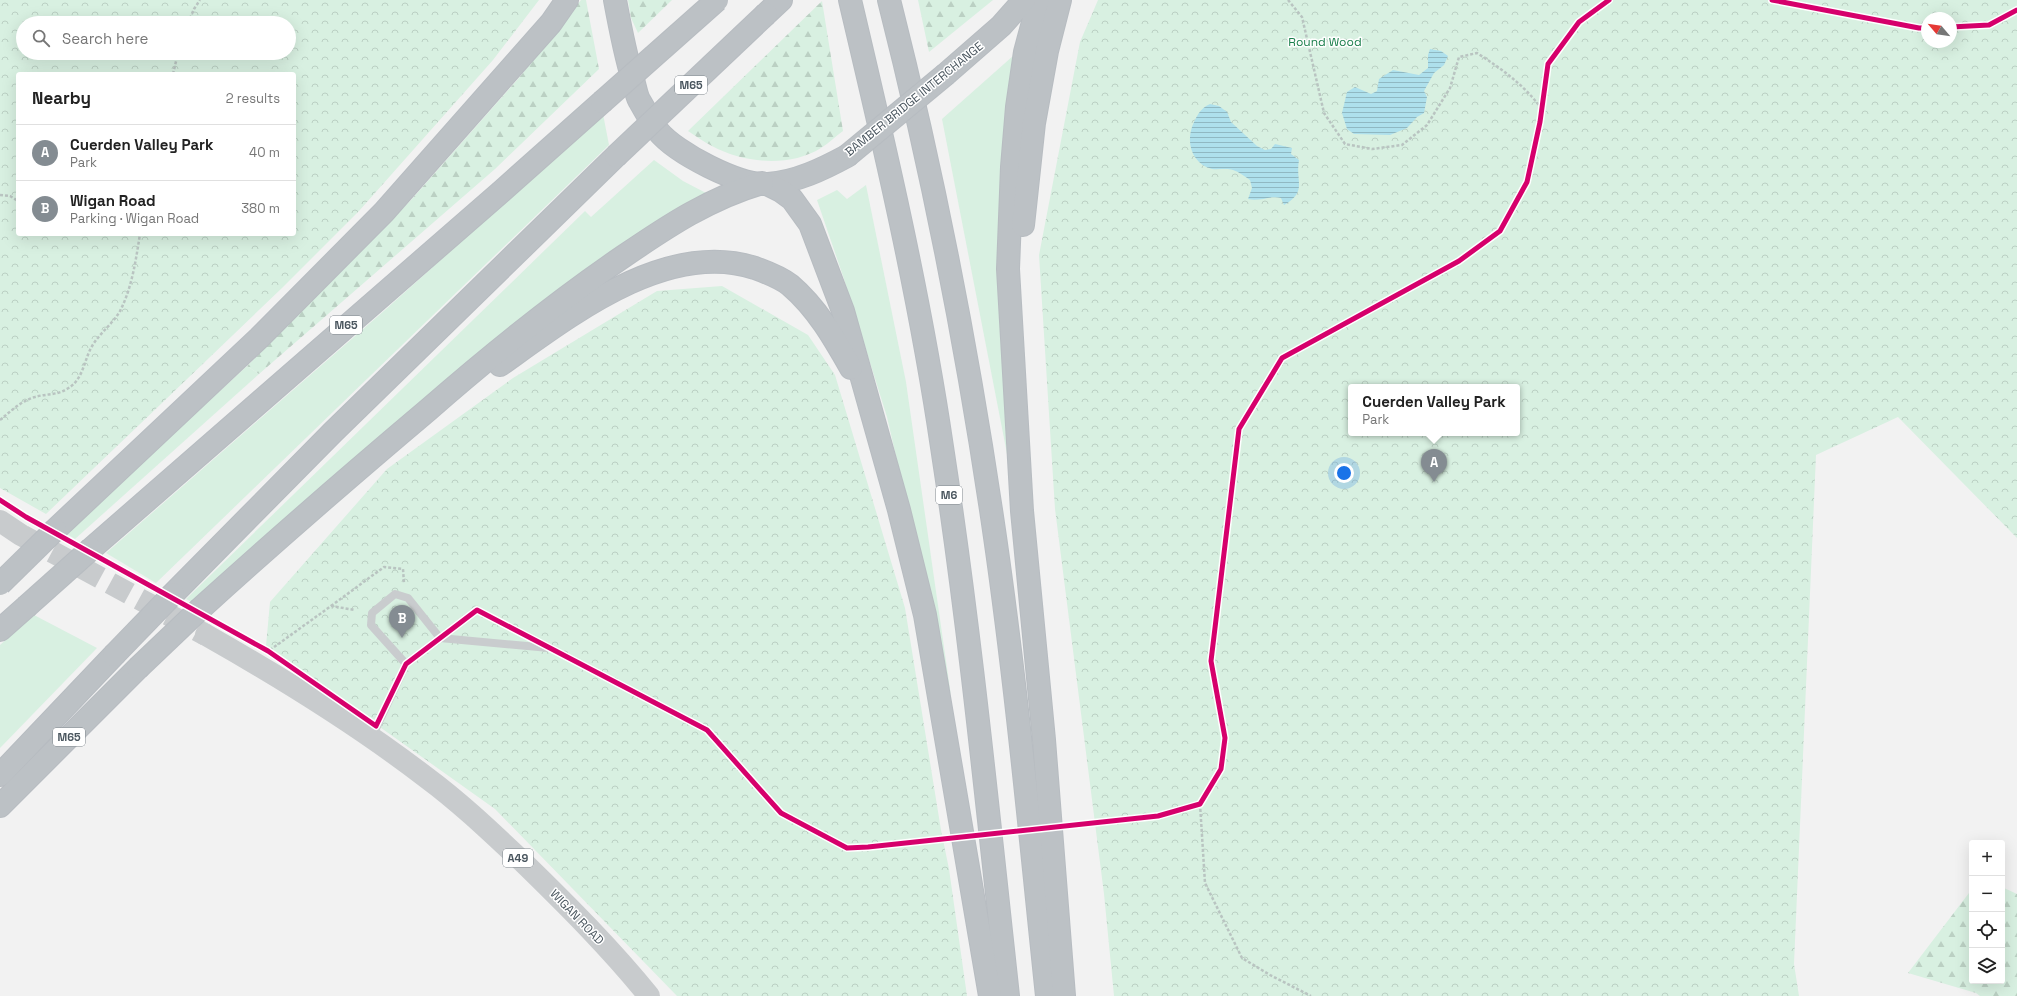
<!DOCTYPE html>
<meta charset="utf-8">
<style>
:root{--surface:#fff;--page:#f6f6f6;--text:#222;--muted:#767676;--line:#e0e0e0;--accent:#848c92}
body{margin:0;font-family:"Space Grotesk",sans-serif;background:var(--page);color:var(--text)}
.controls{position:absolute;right:12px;bottom:12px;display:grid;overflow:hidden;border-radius:4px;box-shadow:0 4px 16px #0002}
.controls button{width:36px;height:36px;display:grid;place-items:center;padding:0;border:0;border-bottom:1px solid var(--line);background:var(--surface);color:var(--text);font:20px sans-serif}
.compass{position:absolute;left:1921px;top:12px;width:36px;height:36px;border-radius:50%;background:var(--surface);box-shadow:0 4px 16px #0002;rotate:299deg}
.you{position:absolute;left:1344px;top:473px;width:14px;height:14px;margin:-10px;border:3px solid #fff;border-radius:50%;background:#1a73e8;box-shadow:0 0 0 6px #1a73e833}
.badge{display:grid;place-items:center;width:26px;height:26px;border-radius:50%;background:var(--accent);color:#fff;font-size:13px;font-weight:700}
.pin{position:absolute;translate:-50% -33px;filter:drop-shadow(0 1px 2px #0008)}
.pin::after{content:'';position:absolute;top:21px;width:14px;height:12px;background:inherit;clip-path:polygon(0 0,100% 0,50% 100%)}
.popup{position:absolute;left:1348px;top:384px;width:172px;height:52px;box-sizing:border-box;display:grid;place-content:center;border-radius:4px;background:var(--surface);filter:drop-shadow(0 1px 3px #0005);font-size:13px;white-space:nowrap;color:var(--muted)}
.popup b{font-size:15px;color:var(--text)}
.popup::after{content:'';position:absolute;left:50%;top:100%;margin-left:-8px;border:8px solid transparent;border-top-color:var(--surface)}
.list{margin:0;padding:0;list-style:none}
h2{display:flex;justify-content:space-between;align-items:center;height:52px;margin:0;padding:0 16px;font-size:17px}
h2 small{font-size:13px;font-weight:400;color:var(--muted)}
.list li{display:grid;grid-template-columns:26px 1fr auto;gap:12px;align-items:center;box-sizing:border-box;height:56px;padding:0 16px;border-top:1px solid var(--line)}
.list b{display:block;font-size:15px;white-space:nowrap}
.list p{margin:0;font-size:13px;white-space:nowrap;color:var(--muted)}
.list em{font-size:13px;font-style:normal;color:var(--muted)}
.icon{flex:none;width:22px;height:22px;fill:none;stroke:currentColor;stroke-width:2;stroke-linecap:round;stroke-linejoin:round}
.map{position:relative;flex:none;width:2017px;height:996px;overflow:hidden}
.search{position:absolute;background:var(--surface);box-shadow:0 4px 16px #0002;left:16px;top:16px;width:280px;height:44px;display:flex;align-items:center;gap:10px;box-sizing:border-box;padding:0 14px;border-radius:22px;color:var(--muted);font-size:15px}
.panel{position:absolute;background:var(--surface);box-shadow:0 4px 16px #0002;left:16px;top:72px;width:280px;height:164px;border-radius:4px}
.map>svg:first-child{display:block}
</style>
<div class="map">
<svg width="2017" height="996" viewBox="0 0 2017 996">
<defs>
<pattern id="forest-firs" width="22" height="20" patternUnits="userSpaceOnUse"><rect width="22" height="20" fill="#d8f0e1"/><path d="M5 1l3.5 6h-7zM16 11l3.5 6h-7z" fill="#bbd0c3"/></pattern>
<pattern id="park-crowns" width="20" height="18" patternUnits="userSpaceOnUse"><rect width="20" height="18" fill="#d8f0e1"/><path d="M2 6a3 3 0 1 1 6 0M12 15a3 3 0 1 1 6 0" fill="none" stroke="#bbd0c3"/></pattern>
<pattern id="water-rules" width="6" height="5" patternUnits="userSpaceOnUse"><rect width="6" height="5" fill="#aee0ec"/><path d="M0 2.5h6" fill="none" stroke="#90b8c2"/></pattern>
</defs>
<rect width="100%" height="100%" fill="#f2f2f2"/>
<g fill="#d8f0e1">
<polygon points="1013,56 1005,113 1000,197 1008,459 942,119"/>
<polygon points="603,114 609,145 156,583 106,553 385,310"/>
<polygon points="654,160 683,181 706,193 478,356 314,493 192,602 186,599 585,211 591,217"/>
<polygon points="866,185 906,382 951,696 887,417 843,276 817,200 837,190 847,199"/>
<polygon points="247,366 259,374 75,539 65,533"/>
<polygon points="34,615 97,648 0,748 0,645"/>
</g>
<g fill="url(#forest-firs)">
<polygon points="581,0 586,0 599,69 495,169 259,374 247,366 411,200 518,79"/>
<polygon points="628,0 672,0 638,33 631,18"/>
<polygon points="918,0 993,0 929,52"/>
<path d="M 822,1 L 843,131 C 836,136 829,143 821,148 C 789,168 743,163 712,146 C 704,142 696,136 688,131 Z"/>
<polygon points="2002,887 2017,894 2017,996 1980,996 1976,993 1908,973 1972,889 1972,981 2002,981"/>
</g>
<g fill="url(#park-crowns)" fill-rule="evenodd">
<path d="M 0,0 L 539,0 L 493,60 L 359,211 L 282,288 L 46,514 L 0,488 ZM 23,23 L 289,23 L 289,53 L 23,53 ZM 18,74 L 294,74 L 294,234 L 18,234 Z"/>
<path d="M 1098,0 L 2017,0 L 2017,538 L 1898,417 L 1816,455 L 1794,964 L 1799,996 L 1114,996 L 1104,894 L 1055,509 L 1039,255 L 1080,42 ZM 1927,18 L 1951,18 L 1951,42 L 1927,42 ZM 1351,387 L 1517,387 L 1517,433 L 1351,433 Z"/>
<polygon points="722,286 808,335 835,375 905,608 941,830 949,869 967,996 677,996 495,809 266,646 270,602 387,469 513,378 657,291"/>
</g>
<g fill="url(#water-rules)">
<polygon points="1430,49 1441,51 1448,56 1444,65 1434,73 1424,91 1427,97 1424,113 1417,117 1407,128 1390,135 1354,134 1347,129 1342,113 1347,92 1355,87 1371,94 1377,91 1379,79 1393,70 1419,75 1428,68 1428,55"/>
<path d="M 1210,104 L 1219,106 L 1227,112 L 1231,122 L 1257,146 L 1265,150 L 1271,149 L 1275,144 L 1292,148 L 1291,154 L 1299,160 C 1295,182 1308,191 1284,205 L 1281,198 C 1270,195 1260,202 1248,199 L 1252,188 L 1250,180 C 1244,176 1239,172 1233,170 C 1227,168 1219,170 1212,169 C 1193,164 1186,145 1192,127 C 1196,117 1200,108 1210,104 Z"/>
</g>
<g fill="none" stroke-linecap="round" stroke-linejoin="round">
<polyline stroke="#c8cbcd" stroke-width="22" stroke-dasharray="22 11" stroke-linecap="butt" points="23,536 206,635"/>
<defs>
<g id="motorway">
<path d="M 615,0 C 620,27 625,54 633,80 C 635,86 636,94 639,100 C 645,110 651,122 658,131 C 676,153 739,186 768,184 C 796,182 823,169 847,156"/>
<path d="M 850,0 C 885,148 920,297 942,447 C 970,629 988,813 1008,996"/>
<path d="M 889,0 C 934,177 969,357 995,537 C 1017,690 1031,843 1047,996"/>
<polyline points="1039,0 1025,52 1017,107 1012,167 1008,269 1022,511 1044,740 1064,996"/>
<polyline points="766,14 781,0"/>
<polyline points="946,74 1001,26 1024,0"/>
<polyline points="767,184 781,191 792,199 810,224 843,311 899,510 925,615 990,996"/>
<polyline points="1023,225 1034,123 1047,51 1060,0"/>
<path d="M 500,365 C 569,316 666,239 755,268 C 766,272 781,278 790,285 C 817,308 834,338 851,368"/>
<polyline points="55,530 259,338 384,212 551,23 567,0"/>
<polyline points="91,549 502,191 602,102"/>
<polyline points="173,594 333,432 616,156"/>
<path d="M 200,609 C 275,541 351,475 428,410 C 491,355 555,303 624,256 C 668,226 710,198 762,183"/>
<polyline points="0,630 26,607"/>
<polyline points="0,775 114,655"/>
<polyline points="0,806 138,668"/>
</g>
</defs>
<use href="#motorway" stroke="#b7bcc1" stroke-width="24"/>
<g stroke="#b9c4c1" stroke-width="2.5" stroke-dasharray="3 2" stroke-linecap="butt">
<path d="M 1288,0 L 1302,17 L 1324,113 L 1345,144 L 1372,149 L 1402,145 L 1427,125 L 1450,88 L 1459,57 L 1477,53 C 1503,70 1523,84 1542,109"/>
<polyline points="188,23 194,9 200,0"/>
<polyline points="173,74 178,53"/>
<polyline points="0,195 10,196 18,201"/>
<path d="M 0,420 C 11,411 21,401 35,397 C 44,394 57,395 65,390 C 82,382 83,365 90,350 C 97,335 112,325 120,311 C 132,288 136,259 140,234"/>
<polyline points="331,606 384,567 403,569 404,583"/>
<polyline points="270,650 331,606 355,610"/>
<polyline points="1200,804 1205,883 1242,958 1270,975 1311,996"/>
</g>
<g stroke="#c9ccce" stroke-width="8">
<polyline points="406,664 371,625 372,613 395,594 408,598 440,638 549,648"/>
<polyline points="372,737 406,664 477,610"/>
</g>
<g stroke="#c8cbcd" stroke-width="22">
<polyline points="0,521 21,535"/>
<path d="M 206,635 C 282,678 358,725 427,778 C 462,804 493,834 525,864 C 568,906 611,949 649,996"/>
</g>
<use href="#motorway" stroke="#bcc1c5" stroke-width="22"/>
<defs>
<g id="motorway-bridge">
<polyline points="602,102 717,0"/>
<polyline points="616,156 766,14"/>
<polyline points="847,156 946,74"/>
<polyline points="0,584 55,530"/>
<polyline points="26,607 91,549"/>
<polyline points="114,655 173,594"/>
<polyline points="138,668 200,609"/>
</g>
</defs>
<use href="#motorway-bridge" stroke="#b7bcc1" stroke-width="24" stroke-linecap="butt"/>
<use href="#motorway-bridge" stroke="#bcc1c5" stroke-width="22"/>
<defs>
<g id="cycleway">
<polyline points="1772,0 1919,28 1927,28"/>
<polyline points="1951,27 1989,25 2017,10"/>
<polyline points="0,500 26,517 268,651 376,726 406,664 477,610 707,730 781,813 847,848 868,847 1158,816 1200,804 1221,769 1225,738 1211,661 1239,429 1282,358 1459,261 1500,231 1527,182 1540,122 1548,64 1579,22 1609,0"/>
</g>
</defs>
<use href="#cycleway" stroke="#fff" stroke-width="8"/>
<use href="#cycleway" stroke="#d6006c" stroke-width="5"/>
</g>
<g text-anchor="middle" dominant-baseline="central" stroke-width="3" stroke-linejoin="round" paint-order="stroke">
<g fill="#fff" stroke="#80888e" stroke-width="1">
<rect x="675" y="76" width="32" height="18" rx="3"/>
<rect x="330" y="316" width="32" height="18" rx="3"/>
<rect x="936" y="486" width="26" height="18" rx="3"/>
<rect x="53" y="728" width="32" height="18" rx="3"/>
<rect x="503" y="849" width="30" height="18" rx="3"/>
</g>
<g font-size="11" font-weight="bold" fill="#49555e">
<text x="691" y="85">M65</text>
<text x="346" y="325">M65</text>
<text x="949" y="495">M6</text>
<text x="69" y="737">M65</text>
<text x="518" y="858">A49</text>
</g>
<g font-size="12" fill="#1b7f4c" stroke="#fff">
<text x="1325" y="42">Round Wood</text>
</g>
<g font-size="12" fill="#49555e" stroke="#fff">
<text transform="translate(914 99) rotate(-39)">BAMBER BRIDGE INTERCHANGE</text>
<text transform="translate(577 917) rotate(46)">WIGAN ROAD</text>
</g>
</g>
</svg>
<div class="controls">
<button>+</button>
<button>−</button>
<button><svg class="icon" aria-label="locate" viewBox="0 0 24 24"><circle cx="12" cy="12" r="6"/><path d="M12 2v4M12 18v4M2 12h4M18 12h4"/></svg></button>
<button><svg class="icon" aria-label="layers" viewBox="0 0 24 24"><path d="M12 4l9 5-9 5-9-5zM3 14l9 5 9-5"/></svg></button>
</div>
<svg class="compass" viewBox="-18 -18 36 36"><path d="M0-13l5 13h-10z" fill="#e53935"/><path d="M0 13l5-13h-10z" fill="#767676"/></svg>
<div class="you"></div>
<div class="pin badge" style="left:1434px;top:482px">A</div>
<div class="popup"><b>Cuerden Valley Park</b>Park</div>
<div class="pin badge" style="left:402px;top:638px">B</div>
<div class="search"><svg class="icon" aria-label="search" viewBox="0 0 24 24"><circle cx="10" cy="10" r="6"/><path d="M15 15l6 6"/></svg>Search here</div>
<section class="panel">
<h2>Nearby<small>2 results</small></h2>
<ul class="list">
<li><span class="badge">A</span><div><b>Cuerden Valley Park</b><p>Park</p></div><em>40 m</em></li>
<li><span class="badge">B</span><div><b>Wigan Road</b><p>Parking · Wigan Road</p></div><em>380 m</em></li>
</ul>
</section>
</div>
